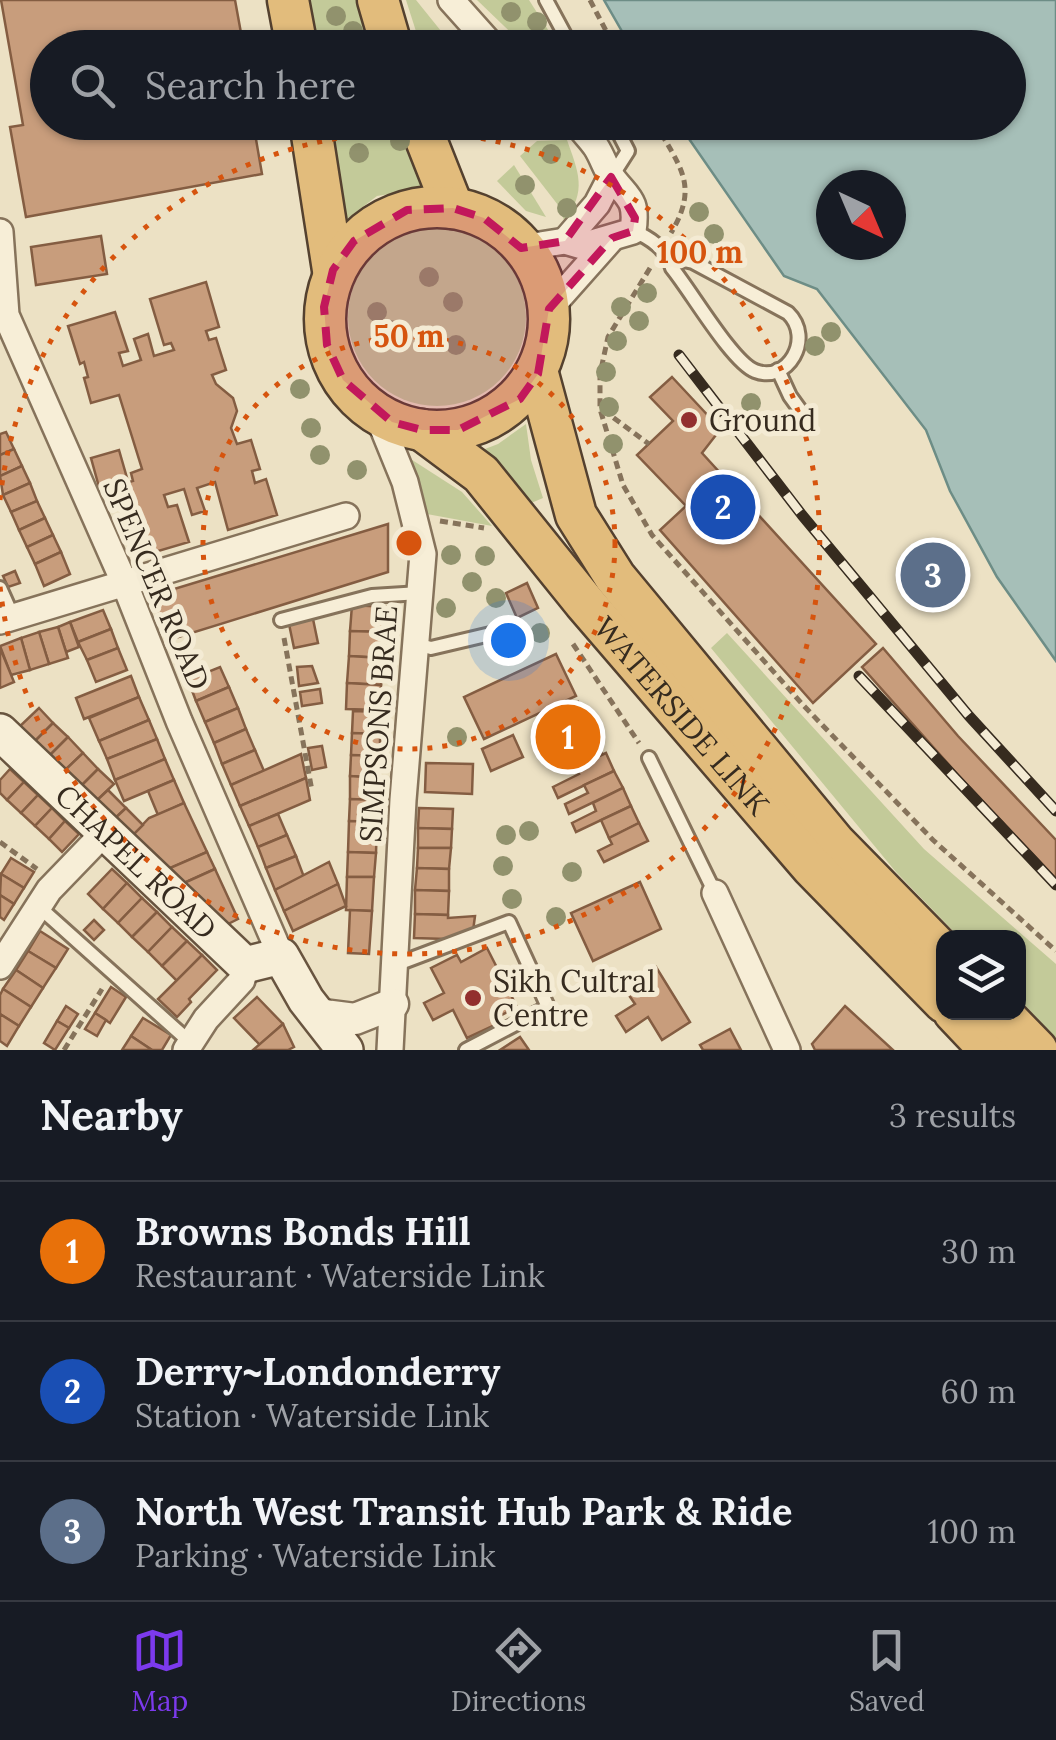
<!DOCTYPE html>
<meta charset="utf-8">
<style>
:root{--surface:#171b24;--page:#242831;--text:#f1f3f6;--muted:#9ea1a6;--line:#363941;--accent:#7c3aed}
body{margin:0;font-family:Lora,serif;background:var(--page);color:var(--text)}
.controls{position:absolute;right:30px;bottom:30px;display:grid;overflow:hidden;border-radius:20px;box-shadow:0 2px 8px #0004}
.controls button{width:90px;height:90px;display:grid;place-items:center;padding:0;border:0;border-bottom:2px solid var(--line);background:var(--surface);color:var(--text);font:50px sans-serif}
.compass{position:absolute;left:816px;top:170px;width:90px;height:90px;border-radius:50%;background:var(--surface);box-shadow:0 2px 8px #0004;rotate:136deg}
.you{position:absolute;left:508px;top:640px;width:35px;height:35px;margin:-25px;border:8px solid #fff;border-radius:50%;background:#1a73e8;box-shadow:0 0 0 15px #1a73e833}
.badge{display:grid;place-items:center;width:65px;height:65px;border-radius:50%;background:var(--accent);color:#fff;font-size:32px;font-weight:700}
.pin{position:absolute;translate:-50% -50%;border:5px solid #fff;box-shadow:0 2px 10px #0006}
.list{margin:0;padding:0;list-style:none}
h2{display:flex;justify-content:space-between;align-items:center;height:130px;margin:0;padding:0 40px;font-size:42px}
h2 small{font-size:32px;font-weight:400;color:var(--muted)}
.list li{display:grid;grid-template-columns:65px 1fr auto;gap:30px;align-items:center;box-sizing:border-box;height:140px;padding:0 40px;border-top:2px solid var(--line)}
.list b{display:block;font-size:38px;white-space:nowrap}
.list p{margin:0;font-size:32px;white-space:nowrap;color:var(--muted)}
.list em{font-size:32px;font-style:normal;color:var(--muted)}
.icon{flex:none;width:55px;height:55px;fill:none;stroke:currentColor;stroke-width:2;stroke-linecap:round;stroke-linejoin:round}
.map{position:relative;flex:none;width:1056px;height:1050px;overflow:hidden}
.search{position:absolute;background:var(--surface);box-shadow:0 2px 8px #0004;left:30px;right:30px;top:30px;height:110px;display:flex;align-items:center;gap:25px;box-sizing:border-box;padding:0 35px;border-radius:55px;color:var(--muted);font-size:38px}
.sheet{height:550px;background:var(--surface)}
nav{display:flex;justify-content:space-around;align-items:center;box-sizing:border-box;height:140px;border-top:2px solid var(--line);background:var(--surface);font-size:28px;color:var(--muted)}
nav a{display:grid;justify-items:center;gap:5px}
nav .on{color:var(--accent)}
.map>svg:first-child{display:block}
</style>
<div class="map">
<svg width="1056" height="1050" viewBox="0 0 1056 1050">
<rect width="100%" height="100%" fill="#ece1c4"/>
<g fill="#c3ca99">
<polygon points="309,0 362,0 377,47 317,47"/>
<polygon points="406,0 416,0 441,31 421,47"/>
<polygon points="477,0 529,0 559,47 526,47"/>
<polygon points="331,123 400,123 427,188 377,196 343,222"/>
<path d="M 567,140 C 578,171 588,192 564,220 L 558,205 L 520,156 L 537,141 Z"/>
<polygon points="514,165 546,217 526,211 497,181"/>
<circle cx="437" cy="317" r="89"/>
<polygon points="526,424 531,460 543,498 524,506 472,454 498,444"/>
<polygon points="406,456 462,492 492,526 416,512"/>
<polygon points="727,633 924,849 1056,964 1056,1038 1019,999 1018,938 959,937 896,872 711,648"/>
</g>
<path fill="#a6bfb8" stroke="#6d8d86" stroke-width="2.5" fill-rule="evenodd" d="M 604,0 L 1056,0 L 1056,661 L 997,577 L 950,491 L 926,430 L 817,289 L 784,276 L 678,123 L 1008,122 L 1008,48 L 631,47 ZM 831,185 L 891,185 L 891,245 L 831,245 Z"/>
<g fill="#c89d7c" stroke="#845d42" stroke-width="2.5">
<polygon points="1,0 235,0 241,33 250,32 253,48 48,48 48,122 253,122 262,174 26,217 10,127 23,125"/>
<polygon points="101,236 107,274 36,285 31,247"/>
<polygon points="206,282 219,327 206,331 209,340 216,338 226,370 212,375 216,384 233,398 237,411 231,428 237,444 251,440 260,469 252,471 255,483 266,479 277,515 228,530 215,482 197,488 205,511 192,515 184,489 164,495 168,507 177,505 189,542 138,557 126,519 135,516 129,498 120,500 116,486 133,481 131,473 142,469 119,395 91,403 84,378 88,377 84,362 80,364 68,326 115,312 128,351 119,353 123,366 141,360 134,339 148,334 154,356 174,350 171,343 164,345 150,299"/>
<polygon points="672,377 714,422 716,435 702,453 876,644 813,703 660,530 686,506 637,455 673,421 650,397"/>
<polygon points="6,432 14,449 0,455 0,434"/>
<polygon points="14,449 22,466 0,476 0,455"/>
<polygon points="119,450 127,478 99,487 91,458"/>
<polygon points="22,466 30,483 3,495 0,476"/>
<polygon points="30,483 37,501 11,512 3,495"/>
<polygon points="37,501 45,518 19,530 11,512"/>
<polygon points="45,518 53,535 27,547 19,530"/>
<polygon points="388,524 388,572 169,640 151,596"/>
<polygon points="53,535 61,552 35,564 27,547"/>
<polygon points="61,552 70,574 44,586 35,564"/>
<polygon points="15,571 20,583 8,587 3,576"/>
<polygon points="527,583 538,608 517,618 506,593"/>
<polygon points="352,605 386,607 384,632 350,631"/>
<polygon points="103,610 111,629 78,642 70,622"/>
<polygon points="313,619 318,643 294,648 289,624"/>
<polygon points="70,622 79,647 66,652 58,627"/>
<polygon points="58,627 68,658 49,664 39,632"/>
<polygon points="111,629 118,648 87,660 78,642"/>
<polygon points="350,631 384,632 382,658 349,656"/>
<polygon points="39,632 49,664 30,670 21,638"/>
<polygon points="21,638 30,670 11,675 0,646"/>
<polygon points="0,648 14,682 0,688"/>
<polygon points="118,648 127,670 96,682 87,660"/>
<polygon points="883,648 958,736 1056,840 1056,879 958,775 862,667"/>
<polygon points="556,654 576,696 484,739 464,697"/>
<polygon points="349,656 382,658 381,685 347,683"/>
<polygon points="312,666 318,683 299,686 297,667"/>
<polygon points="220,667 229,687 196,701 188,680"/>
<polygon points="131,676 139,697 84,719 76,698"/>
<polygon points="347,683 381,685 379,710 346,709"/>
<polygon points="229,687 238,708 205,722 196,701"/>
<polygon points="320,689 322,703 302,706 300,692"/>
<polygon points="139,697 149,720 99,741 89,718"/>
<polygon points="578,702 602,754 566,772 555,748 543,754 536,740 549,734 542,719"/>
<polygon points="39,708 53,723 33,743 18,728"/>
<polygon points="238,708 246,729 214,743 205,722"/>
<polygon points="353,711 381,712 380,734 352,733"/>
<polygon points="149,720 157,739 107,759 99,741"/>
<polygon points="53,723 68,737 47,758 33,743"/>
<polygon points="246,729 255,750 222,764 214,743"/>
<polygon points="352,733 380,734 380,756 351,755"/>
<polygon points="513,735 523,757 491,771 482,749"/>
<polygon points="68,737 83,753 62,773 47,758"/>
<polygon points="157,739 165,759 115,780 107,759"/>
<polygon points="322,746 326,767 312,770 308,748"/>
<polygon points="255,750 264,771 231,785 222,764"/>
<polygon points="83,753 98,769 78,789 62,773"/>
<polygon points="606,753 614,771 558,798 553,787 579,774 575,767"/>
<polygon points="301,754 306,778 240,806 231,785"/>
<polygon points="351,755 380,756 379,778 350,776"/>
<polygon points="165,759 174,780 124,801 115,780"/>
<polygon points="426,763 473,764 472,794 425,792"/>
<polygon points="10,769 24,782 7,800 0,793 0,780"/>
<polygon points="98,769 114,784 93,804 78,789"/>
<polygon points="614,771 623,788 569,814 565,804 588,793 584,785"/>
<polygon points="350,776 379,778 378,800 350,799"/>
<polygon points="306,778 310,800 249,826 240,806"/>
<polygon points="174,780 184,803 158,815 148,791"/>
<polygon points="24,782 38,795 21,813 7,800"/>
<polygon points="623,788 631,806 576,832 572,823 596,811 593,803"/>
<polygon points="108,790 126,808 111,822 93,804"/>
<polygon points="38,795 52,808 35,826 21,813"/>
<polygon points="350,799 378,800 377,822 349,821"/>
<polygon points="184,803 207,852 162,872 129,839 149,818"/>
<polygon points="631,806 639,823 609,838 601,820"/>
<polygon points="52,808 65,821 49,839 35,826"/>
<polygon points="126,808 143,825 129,839 111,822"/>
<polygon points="419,808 453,809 452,829 418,828"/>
<polygon points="278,814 287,835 258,847 249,826"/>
<polygon points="65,821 79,834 62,852 49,839"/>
<polygon points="349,821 377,822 376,853 348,852"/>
<polygon points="639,823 648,841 604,862 598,851 612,844 609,838"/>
<polygon points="418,828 452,829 451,848 418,848"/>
<polygon points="287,835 296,856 266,868 258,847"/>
<polygon points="418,848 451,848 449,869 417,868"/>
<polygon points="207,852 215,869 184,883 170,868"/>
<polygon points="348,852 376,853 374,877 347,877"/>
<polygon points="296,856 304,877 275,890 266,868"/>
<polygon points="11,858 34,872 24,888 1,874"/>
<polygon points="329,862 338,884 284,911 275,890"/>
<polygon points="417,868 449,869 449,891 415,890"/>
<polygon points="112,869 127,883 103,909 88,894"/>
<polygon points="215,869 238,919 222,927 184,883"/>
<polygon points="1,874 24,888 14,904 0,895"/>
<polygon points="347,877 374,877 372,911 346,910"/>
<polygon points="640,882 661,929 593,961 571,913"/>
<polygon points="127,883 142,898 118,923 103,909"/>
<polygon points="338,884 346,906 293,931 284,911"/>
<polygon points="415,890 449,891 448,915 415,914"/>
<polygon points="0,895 14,904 4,920 0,917"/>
<polygon points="142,898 157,912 132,937 118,923"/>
<polygon points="350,910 372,911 369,954 348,953"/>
<polygon points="157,912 172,927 148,952 132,937"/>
<polygon points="415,914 448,915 448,918 475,916 473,931 447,939 414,938"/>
<polygon points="94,920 104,930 94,940 84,930"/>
<polygon points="172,927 187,941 162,966 148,952"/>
<polygon points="40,931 68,949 56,968 28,951"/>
<polygon points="187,941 202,955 177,981 162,966"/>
<polygon points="487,948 517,1007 492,1020 495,1025 467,1038 453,1010 433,1020 424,1003 444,993 431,968 457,955 461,962"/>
<polygon points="28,951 56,968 43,988 16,970"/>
<polygon points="202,955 217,970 189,999 191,1002 177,1017 158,999"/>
<polygon points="656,967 690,1022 662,1040 648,1017 626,1032 616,1016 635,1004 624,988"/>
<polygon points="16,970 43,988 31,1007 3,989"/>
<polygon points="111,987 126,997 110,1023 95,1013"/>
<polygon points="3,989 31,1007 19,1026 0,1014 0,995"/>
<polygon points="257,997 283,1024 260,1045 234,1018"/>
<polygon points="66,1006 78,1014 69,1028 57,1021"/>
<polygon points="845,1006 893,1050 815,1050 812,1044"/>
<polygon points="95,1013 106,1020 97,1036 85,1029"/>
<polygon points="0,1014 19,1026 7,1046 0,1041"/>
<polygon points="143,1018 171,1035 162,1050 152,1050 131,1036"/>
<polygon points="57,1021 69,1028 55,1050 44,1043"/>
<polygon points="283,1024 294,1047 288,1050 253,1050"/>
<polygon points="730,1029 741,1050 703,1050 700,1045"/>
<polygon points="131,1036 152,1050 122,1050"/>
<polygon points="520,1037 529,1050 500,1050"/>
</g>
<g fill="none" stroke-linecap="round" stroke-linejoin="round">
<defs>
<g id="service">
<polyline points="546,0 572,48"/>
<polyline points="612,176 628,151 613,122"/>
<path d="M 633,231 C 649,237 668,250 672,268 C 691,291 732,362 755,371 C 788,384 814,338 788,313 L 693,262 L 670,257"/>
<polyline points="778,370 790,396 803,414"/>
<polyline points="0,588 13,617"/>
<polyline points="281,620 372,596 420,593"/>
<polyline points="416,644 431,648 499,632"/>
<polyline points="649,758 715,893"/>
<polyline points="38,906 191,1043"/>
<polyline points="395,965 509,922 548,1007 466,1050"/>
</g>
<g id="minor">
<polyline points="451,0 494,48"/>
<polyline points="0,232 6,315 124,582 179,721 281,956"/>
<polyline points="565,241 597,204 611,177"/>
<path d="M 521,248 L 565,241 L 582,246 L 633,231 C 638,198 627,198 611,176 C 605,167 602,156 596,147 C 590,138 582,131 576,122"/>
<polyline points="549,309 612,238"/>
<polyline points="376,411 405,482 423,554 403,800 390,1050"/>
<polyline points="0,621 346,516"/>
<polyline points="715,893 787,1050"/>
<polyline points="0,966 49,890 104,833"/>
<polyline points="186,1050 206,1019 242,980 245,965"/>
</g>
<polyline id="tertiary" points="316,1014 355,1019 393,1004"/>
<g id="secondary">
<path id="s1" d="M 0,732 L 245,965 L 281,956 L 306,1000 L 345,1050"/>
</g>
<g id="trunk">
<polyline points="288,0 297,48"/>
<polyline points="378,0 392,48"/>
<polyline points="310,122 333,270"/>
<polyline points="419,122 453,208"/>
<circle cx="437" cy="319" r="112"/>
<polyline points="538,374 576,515 615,577 835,843 944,954"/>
<path id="s2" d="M 422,430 L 481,474 L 584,602 L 812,867 L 944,1002"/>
<polyline points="954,1012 990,1050"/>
<polyline points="1000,1012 1037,1050"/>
</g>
</defs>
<use href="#service" stroke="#86735b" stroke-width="18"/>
<use href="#minor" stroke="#86735b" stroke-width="30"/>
<use href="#tertiary" stroke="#86735b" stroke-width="35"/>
<use href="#secondary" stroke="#68543f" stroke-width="40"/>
<use href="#trunk" stroke="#54412f" stroke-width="45"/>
<g stroke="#86735b" stroke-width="5" stroke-dasharray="8 5" stroke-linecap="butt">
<polyline points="590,0 615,48"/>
<path d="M 655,122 C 679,167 700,184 671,233"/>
<polyline points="650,268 608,337 600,374 600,409 623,485 652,535 804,706 933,840 1056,951"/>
<polyline points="603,410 649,444"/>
<polyline points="440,521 484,528"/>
<polyline points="284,638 312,791"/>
<polyline points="573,644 639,743"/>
<polyline points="0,842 37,869"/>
<polyline points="64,1050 102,989"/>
</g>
<use href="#service" stroke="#f7eed7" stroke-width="12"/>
<use href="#minor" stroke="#f7eed7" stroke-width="25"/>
<use href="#tertiary" stroke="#f7eed7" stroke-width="30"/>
<use href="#secondary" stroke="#f7eed7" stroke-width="35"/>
<use href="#trunk" stroke="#e2bc7c" stroke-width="40"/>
<defs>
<g id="rail">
<polyline points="679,355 802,515 969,716 1056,811"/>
<polyline points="859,676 1056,885"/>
</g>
</defs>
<use href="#rail" stroke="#362b1f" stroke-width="11"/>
<use href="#rail" stroke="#f4ebd4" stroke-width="8" stroke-dasharray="22" stroke-linecap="butt"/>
</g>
<g fill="#91926d">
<circle cx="511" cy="12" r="10"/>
<circle cx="336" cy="16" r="10"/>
<circle cx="537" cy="22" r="10"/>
<circle cx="353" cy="31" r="10"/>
<circle cx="400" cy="141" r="10"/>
<circle cx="359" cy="153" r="10"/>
<circle cx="551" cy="154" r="10"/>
<circle cx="525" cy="185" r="10"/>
<circle cx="567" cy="208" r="10"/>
<circle cx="699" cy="212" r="10"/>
<circle cx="714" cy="234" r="10"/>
<circle cx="726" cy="258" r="10"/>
<circle cx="429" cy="277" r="10"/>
<circle cx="647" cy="293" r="10"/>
<circle cx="453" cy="302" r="10"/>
<circle cx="621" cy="307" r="10"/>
<circle cx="377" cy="312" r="10"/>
<circle cx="639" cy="321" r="10"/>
<circle cx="390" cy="330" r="10"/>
<circle cx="831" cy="332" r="10"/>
<circle cx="617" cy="341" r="10"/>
<circle cx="456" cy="345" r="10"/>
<circle cx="815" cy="346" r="10"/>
<circle cx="606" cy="372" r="10"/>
<circle cx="300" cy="389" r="10"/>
<circle cx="751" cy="403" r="10"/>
<circle cx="609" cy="407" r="10"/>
<circle cx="311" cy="428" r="10"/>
<circle cx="613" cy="444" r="10"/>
<circle cx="320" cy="455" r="10"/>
<circle cx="357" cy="470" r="10"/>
<circle cx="451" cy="555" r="10"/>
<circle cx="485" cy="556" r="10"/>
<circle cx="472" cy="582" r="10"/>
<circle cx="496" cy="598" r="10"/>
<circle cx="446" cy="608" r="10"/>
<circle cx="540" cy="633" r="10"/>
<circle cx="457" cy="737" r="10"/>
<circle cx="529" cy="831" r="10"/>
<circle cx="506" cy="835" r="10"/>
<circle cx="503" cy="866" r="10"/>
<circle cx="572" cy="872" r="10"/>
<circle cx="512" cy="899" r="10"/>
<circle cx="556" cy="917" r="10"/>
</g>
<path fill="#c2185b" fill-opacity="0.2" stroke="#c2185b" stroke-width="8" stroke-dasharray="20 12" stroke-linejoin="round" d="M 611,177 L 635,218 L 633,231 L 612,238 L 549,309 L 538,374 L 520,399 L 458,430 L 422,430 L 392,422 L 343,380 L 327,345 L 324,307 L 333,270 L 354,241 L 407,210 L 453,208 L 484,218 L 521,248 L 565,241 Z"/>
<g fill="none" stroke="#d6540e" stroke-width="5" stroke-dasharray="5 10">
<circle cx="409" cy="543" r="206"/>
<path d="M0 500A411 411 0 1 1 0 586"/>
</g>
<g fill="#922f2e" stroke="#f4ebd4" stroke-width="4">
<circle cx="689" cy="420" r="10"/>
<circle cx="473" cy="998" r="10"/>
</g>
<g text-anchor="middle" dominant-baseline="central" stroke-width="10" stroke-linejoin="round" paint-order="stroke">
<g font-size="30" fill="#362b1f" stroke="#f4ebd4" text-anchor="start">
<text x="709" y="420">Ground</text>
<text x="493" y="981">Sikh Cultral<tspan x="493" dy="34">Centre</tspan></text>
</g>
<g font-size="30" fill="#362b1f" stroke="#f4ebd4">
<text transform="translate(157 584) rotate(67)">SPENCER ROAD</text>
<text stroke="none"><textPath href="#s2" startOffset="388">WATERSIDE LINK</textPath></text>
<text transform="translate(378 724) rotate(-86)">SIMPSONS BRAE</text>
<text stroke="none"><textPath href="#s1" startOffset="188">CHAPEL ROAD</textPath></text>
</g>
</g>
<circle cx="409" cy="543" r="15" fill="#d6540e" stroke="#f4ebd4" stroke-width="5"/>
<g font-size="30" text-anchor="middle" font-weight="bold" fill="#d6540e" stroke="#f4ebd4" stroke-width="10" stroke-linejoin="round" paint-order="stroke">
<text x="700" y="263">100 m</text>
<text x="409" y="347">50 m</text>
</g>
</svg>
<div class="controls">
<button><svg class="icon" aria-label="layers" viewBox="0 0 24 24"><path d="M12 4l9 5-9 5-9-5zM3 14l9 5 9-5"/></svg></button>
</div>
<svg class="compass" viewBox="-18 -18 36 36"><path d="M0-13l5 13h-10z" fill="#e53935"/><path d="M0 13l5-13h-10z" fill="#9ea1a6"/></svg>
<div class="you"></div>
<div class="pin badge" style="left:568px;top:737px;background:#e8710a">1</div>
<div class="pin badge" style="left:723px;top:507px;background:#1a4fb4">2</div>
<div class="pin badge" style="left:933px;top:575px;background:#5c6f8a">3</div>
<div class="search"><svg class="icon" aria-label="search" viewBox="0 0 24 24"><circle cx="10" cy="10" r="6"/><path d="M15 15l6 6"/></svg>Search here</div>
</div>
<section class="sheet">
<h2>Nearby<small>3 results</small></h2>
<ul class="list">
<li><span class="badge" style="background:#e8710a">1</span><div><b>Browns Bonds Hill</b><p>Restaurant · Waterside Link</p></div><em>30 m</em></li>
<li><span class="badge" style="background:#1a4fb4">2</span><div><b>Derry~Londonderry</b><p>Station · Waterside Link</p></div><em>60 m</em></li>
<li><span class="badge" style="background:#5c6f8a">3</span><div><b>North West Transit Hub Park &amp; Ride</b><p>Parking · Waterside Link</p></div><em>100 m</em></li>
</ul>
</section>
<nav>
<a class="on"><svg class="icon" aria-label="map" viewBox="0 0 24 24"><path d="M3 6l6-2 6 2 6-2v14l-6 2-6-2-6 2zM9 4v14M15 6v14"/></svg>Map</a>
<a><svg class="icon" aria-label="directions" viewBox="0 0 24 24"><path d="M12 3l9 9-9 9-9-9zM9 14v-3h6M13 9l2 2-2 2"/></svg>Directions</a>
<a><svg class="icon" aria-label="saved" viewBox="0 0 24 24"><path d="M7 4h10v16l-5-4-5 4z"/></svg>Saved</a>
</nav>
